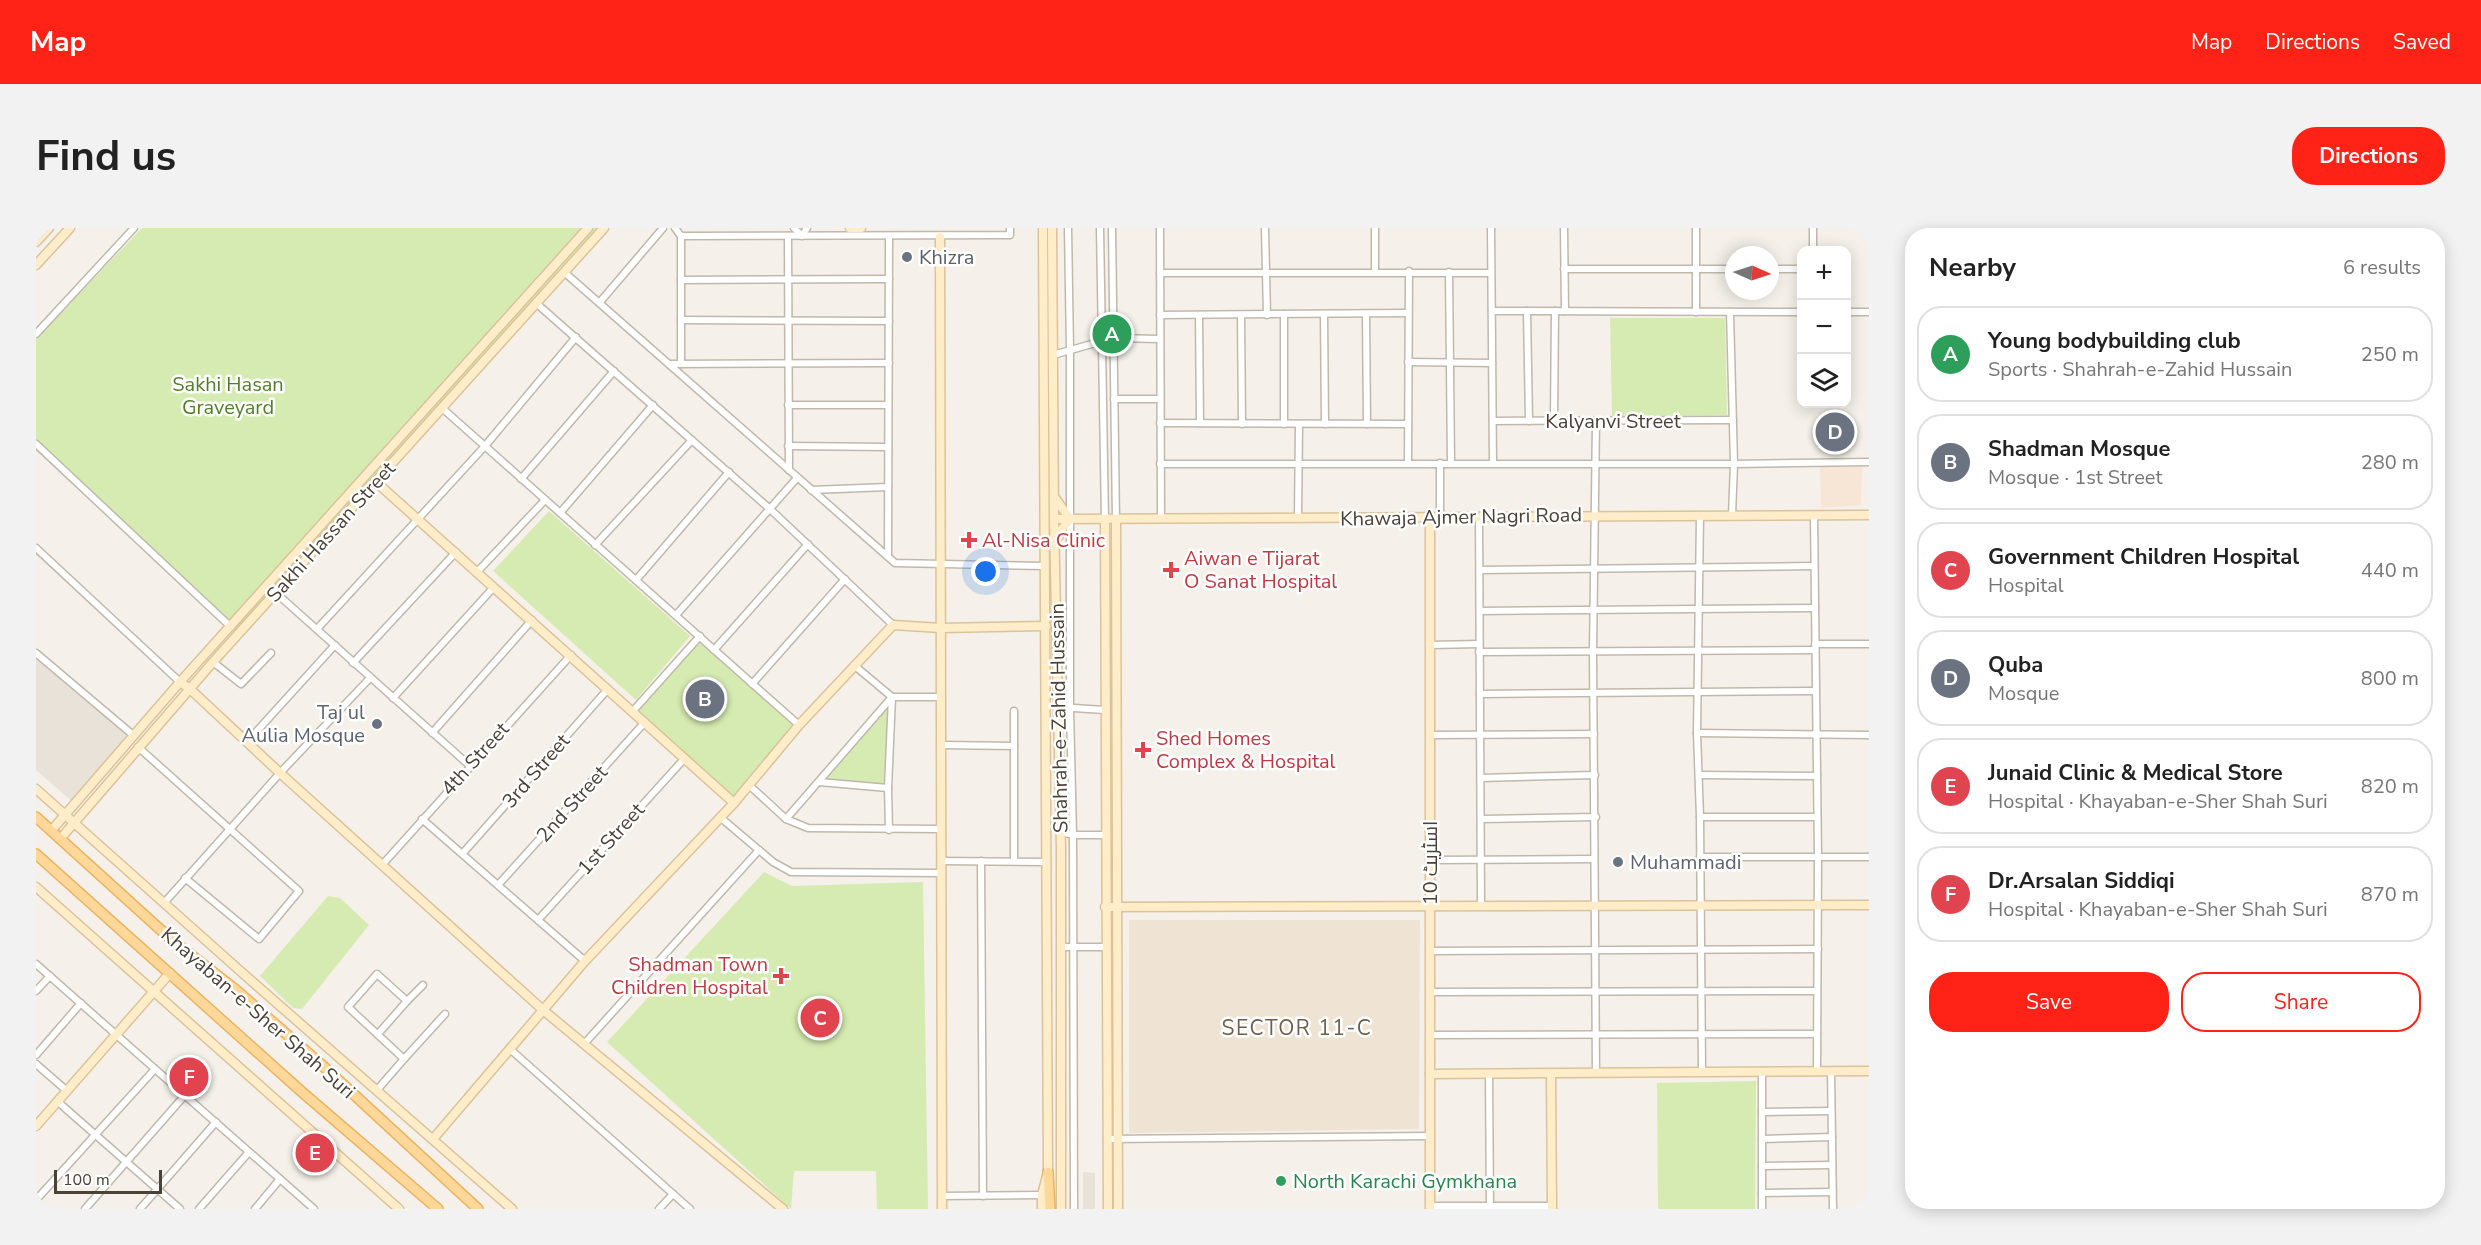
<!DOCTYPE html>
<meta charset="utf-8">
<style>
:root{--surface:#fff;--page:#f2f2f2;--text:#222;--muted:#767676;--line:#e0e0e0;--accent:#ff2317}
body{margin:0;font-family:"Nunito Sans",Cairo,sans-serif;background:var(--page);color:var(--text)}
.controls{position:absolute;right:18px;top:18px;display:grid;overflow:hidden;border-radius:12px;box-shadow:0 3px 15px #0003}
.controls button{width:54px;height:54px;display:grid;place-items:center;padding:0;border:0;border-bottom:2px solid var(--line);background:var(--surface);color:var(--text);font:30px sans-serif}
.compass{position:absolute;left:1689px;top:18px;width:54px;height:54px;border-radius:50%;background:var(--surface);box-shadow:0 3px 15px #0003;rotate:93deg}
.scale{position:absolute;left:18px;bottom:15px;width:108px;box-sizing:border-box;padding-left:6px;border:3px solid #4a4137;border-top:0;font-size:16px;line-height:21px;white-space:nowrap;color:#4a4137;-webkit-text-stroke:4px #fff;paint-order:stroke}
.you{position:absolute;left:950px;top:344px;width:21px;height:21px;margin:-15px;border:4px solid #fff;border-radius:50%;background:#1a73e8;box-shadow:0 0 0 9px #1a73e833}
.badge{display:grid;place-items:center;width:39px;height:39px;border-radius:50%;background:var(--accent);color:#fff;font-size:20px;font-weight:700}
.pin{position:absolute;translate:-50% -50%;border:3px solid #fff;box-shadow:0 2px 6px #0006}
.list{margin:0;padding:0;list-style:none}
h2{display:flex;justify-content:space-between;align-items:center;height:78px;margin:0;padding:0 24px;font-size:26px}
h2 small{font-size:20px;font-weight:400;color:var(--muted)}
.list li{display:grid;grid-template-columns:39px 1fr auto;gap:18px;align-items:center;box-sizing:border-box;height:96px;margin:0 12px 12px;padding:0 12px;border:2px solid var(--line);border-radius:24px}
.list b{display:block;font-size:22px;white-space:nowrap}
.list p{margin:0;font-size:20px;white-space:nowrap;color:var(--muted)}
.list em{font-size:20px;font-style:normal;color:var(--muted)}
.actions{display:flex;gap:12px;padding:18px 24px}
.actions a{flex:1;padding:14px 0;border:2px solid var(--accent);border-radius:24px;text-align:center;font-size:21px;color:var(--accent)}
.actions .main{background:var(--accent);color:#fff}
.icon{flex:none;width:33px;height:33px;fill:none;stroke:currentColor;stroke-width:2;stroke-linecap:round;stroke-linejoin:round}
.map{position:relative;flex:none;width:1833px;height:981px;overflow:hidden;border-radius:24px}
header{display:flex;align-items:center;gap:36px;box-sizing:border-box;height:84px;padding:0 30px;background:var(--accent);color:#fff}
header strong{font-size:28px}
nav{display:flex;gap:33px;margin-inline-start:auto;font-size:21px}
.intro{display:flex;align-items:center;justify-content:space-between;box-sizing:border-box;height:144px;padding:0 36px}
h1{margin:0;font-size:42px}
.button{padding:15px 27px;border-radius:24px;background:var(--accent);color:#fff;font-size:21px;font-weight:700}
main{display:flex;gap:36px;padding:0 36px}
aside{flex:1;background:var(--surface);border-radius:24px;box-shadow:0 3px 15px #0003}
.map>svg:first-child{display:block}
</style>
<header>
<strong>Map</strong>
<nav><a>Map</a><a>Directions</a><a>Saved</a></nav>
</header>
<div class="intro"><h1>Find us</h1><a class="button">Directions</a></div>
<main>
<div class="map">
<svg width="1833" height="981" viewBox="0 0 1833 981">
<rect width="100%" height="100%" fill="#f5f1ea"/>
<g fill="#e9e2d8">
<polygon points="0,425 97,507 39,576 0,542"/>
<polygon points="1047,944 1059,945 1059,981 1047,981"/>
</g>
<polygon fill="#f7e5d5" points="1784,239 1826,239 1825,277 1785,280"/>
<polygon fill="#efe4d3" points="1093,692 1384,692 1383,901 1093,905"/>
<g fill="#d6ebb1">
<polygon points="106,0 568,0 203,407 0,216 0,111"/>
<polygon points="1574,90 1689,90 1691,187 1576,188"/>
<polygon points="513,283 654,408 600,472 457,343"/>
<polygon points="664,408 763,497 698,575 597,483"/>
<polygon points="856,469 852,560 783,554"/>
<polygon points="728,644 756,658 887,654 892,981 841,981 840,943 758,943 755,981 571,814"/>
<polygon points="292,668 304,670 333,697 266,781 257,780 224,748"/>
<polygon points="1720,853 1719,981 1622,981 1621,855"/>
</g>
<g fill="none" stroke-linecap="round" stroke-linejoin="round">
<defs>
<g id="street">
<polyline points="639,0 645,8 974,7 974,0"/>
<polyline points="758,0 766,8 771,0"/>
<polyline points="1032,0 1034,123 1034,480 1037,607 1038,981"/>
<polyline points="1064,0 1069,292"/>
<polyline points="1076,0 1080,292"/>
<polyline points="1124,0 1125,291"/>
<polyline points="1229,0 1231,87"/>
<polyline points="1455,0 1457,235"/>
<polyline points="1528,0 1529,83"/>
<polyline points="1660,0 1660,84"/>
<polyline points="752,8 753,242"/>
<polyline points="1777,22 1777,0"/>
<polyline points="1528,41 1698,41"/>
<polyline points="1734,41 1766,41"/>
<polyline points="1339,43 1339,0"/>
<polyline points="528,44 859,335 1009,338"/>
<polyline points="1413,44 1415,235"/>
<polyline points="1124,45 1454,45"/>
<polyline points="645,52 853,51"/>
<polyline points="564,74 627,0"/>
<polyline points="500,75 734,281 857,397"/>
<polyline points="1456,83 1766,84"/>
<polyline points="1491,83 1493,193"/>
<polyline points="1694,84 1698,236 1696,287"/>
<polyline points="1810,84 1833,84"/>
<polyline points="1288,86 1289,196"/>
<polyline points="1330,86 1331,196"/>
<polyline points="1124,87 1372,85"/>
<polyline points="1163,87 1164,195"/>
<polyline points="1205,87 1206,196"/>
<polyline points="645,92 853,93"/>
<polyline points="0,106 98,0"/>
<polyline points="1017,127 1077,110 1124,111"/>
<polyline points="1372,134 1456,135"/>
<polyline points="633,136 853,135"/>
<polyline points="645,136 645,8"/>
<polyline points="1078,171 1124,171"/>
<polyline points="752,177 852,177"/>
<polyline points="406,180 763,497"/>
<polyline points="1457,193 1697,192"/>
<polyline points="1518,193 1519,83"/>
<polyline points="1560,193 1557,425 1560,845"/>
<polyline points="1124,195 1372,196"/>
<polyline points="1248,196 1248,86"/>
<polyline points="0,216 195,399"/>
<polyline points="752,218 852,219"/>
<polyline points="1372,235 1373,43"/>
<polyline points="1124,236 1698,236 1833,234"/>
<polyline points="485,251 578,143"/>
<polyline points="775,262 852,259"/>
<polyline points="524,285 617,177"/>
<polyline points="1778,287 1782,629 1781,843"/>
<polyline points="1443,288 1445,678"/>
<polyline points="1664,288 1661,505 1664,589 1666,844"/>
<polyline points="1404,289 1404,235"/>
<polyline points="1262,290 1263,196"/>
<polyline points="559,317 656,212"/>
<polyline points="0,320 144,454"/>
<polyline points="852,328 853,9"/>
<polyline points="1444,342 1777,338"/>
<polyline points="441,344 509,272"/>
<polyline points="600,352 693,244"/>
<polyline points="240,365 433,537"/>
<polyline points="1444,383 1779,380"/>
<polyline points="640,387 761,250"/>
<polyline points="281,401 449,218 540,109"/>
<polyline points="1779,416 1833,416"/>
<polyline points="1394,417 1443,416"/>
<polyline points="678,422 772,316"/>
<polyline points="1443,424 1779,422"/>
<polyline points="0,425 97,507"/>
<polyline points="177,434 205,456 235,425"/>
<polyline points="317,435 420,324"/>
<polyline points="819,438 856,469 852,560 853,602"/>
<polyline points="716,456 809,351"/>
<polyline points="1444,466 1778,463"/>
<polyline points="357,470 458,359"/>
<polyline points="1023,479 1068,482"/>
<polyline points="597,483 664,408"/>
<polyline points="978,483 978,632"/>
<polyline points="396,505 496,392"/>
<polyline points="1661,505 1833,507"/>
<polyline points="1394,507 1558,506"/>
<polyline points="211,514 299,417"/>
<polyline points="905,517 978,518"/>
<polyline points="102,519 263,663 223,711 149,650"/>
<polyline points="1664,547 1781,548"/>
<polyline points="1445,550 1559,547"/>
<polyline points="783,554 852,560"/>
<polyline points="713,557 750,591 772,600 905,601"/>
<polyline points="1664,589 1781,589"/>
<polyline points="685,590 737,634 755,644 905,645"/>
<polyline points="386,591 549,733"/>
<polyline points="750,591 856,469 905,469"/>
<polyline points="1445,591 1560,589"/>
<polyline points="1025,604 1037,607 1070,607"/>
<polyline points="427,625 572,461"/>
<polyline points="1664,629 1833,629"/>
<polyline points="1394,632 1558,631"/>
<polyline points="905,633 1010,634"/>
<polyline points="945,633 947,968"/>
<polyline points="346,637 535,427"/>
<polyline points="462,657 609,494"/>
<polyline points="128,675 244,545 334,450"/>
<polyline points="502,692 649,530"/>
<polyline points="1025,719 1069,719"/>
<polyline points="1394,723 1782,721"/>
<polyline points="0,736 278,981"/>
<polyline points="0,763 14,748"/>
<polyline points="1394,764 1781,763"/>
<polyline points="342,806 371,773"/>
<polyline points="1394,807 1781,806"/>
<polyline points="548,816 723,622"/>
<polyline points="474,821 654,981"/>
<polyline points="0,827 45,775"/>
<polyline points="368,831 409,786"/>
<polyline points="0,836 30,862"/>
<polyline points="1726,843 1726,981"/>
<polyline points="1795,843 1797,981"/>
<polyline points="1453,846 1454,981"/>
<polyline points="341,862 368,831 312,779 341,746 371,773 387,757"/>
<polyline points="21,873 144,981"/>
<polyline points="1726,884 1795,883"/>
<polyline points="1071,911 1394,908"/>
<polyline points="1726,911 1796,909"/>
<polyline points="1726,938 1796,937"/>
<polyline points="1726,965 1796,964"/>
<polyline points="906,968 1006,967"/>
<polyline points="0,972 119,841"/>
<polyline points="1394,978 1516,978"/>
<polyline points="49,981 149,867"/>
<polyline points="104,981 180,894"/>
<polyline points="163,981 213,924"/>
<polyline points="219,981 244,951"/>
<polyline points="623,981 637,966"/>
</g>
<g id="secondary">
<polyline points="814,0 825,0"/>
<polyline points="1016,0 1018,291 1025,622 1025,981"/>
<polyline points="904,9 906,981"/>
<polyline points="0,14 13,0"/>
<polyline points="0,37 34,0"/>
<polyline points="340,254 698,575"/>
<polyline points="1019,270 1034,291 1026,301 1020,313"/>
<polyline points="1394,290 1394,981"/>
<polyline points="1018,291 1833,287"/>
<polyline points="1069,292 1072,981"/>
<polyline points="1080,292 1082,981"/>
<polyline points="144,454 154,461 244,545 507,782 747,981"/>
<polyline points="0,561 211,749 476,981"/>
<polyline points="15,603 144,454 552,0"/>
<polyline points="25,610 177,434 568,0"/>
<polyline points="0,659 363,981"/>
<polyline points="1069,679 1833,677"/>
<polyline points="1394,846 1833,843"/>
<polyline points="1515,846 1516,981"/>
<polyline points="0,898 134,745"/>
<polyline points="397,911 549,733 698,575 763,497 857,397 905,400 1010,398"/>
<polyline points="1006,981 1006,967 1012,944 1007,0"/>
</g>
<g id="primary">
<polyline points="0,589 137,713 200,762 287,838 442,981"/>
<polyline points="0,626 266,864 402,981"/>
<polyline points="1012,944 1014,981"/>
</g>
</defs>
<use href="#street" stroke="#c1b8ac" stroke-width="9"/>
<use href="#secondary" stroke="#dac39a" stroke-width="11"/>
<use href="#primary" stroke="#e9b464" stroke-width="12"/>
<use href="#street" stroke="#fff" stroke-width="6"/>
<use href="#secondary" stroke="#ffedca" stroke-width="8"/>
<use href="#primary" stroke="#ffd899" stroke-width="9"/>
</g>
<g fill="#6b7280" stroke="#fff" stroke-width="2">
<circle cx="871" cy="29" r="6"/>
<circle cx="341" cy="496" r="6"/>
<circle cx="1582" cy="634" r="6"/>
</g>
<g fill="#e0444e" stroke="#fff" stroke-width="2">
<path d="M930 303h6v6h6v6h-6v6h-6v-6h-6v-6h6z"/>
<path d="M1132 333h6v6h6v6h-6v6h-6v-6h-6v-6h6z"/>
<path d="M1104 513h6v6h6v6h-6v6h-6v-6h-6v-6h6z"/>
<path d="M742 739h6v6h6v6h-6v6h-6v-6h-6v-6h6z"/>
</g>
<circle fill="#2e9e5b" stroke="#fff" stroke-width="2" cx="1245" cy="953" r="6"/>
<g text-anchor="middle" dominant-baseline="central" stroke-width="5" stroke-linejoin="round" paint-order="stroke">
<g font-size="20" fill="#5b616d" stroke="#fff" text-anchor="start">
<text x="883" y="29">Khizra</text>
<text x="329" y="484" text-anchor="end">Taj ul<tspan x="329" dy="23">Aulia Mosque</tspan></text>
<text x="1594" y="634">Muhammadi</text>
</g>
<g font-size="20" fill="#517f27" stroke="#fff">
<text x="192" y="156">Sakhi Hasan<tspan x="192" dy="23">Graveyard</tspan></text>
</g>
<g font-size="20" fill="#4a4137" stroke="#fff">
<text x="1577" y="193">Kalyanvi Street</text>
<text transform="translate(1425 289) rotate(-1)">Khawaja Ajmer Nagri Road</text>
<text transform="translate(295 304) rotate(-48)">Sakhi Hassan Street</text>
<text transform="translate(1023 490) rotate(-91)">Shahrah-e-Zahid Hussain</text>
<text transform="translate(439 531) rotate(-48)">4th Street</text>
<text transform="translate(500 543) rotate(-49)">3rd Street</text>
<text transform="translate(536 576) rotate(-48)">2nd Street</text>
<text transform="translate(575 611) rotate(-48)">1st Street</text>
<text transform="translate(1394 635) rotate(-90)">اسٹریٹ 10</text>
<text transform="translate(222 785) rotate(41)">Khayaban-e-Sher Shah Suri</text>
</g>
<g font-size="20" fill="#be3a42" stroke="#fff" text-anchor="start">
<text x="946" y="312">Al-Nisa Clinic</text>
<text x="1148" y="330">Aiwan e Tijarat<tspan x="1148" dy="23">O Sanat Hospital</tspan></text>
<text x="1120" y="510">Shed Homes<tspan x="1120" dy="23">Complex &amp; Hospital</tspan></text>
<text x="732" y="736" text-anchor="end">Shadman Town<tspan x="732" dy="23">Children Hospital</tspan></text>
</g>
<g font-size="20" fill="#27864d" stroke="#fff" text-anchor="start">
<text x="1257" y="953">North Karachi Gymkhana</text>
</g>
<g font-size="21" letter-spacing="1.5" fill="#6d5e4e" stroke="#fff">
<text x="1261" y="800">SECTOR 11-C</text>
</g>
</g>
</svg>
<div class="controls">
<button>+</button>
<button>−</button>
<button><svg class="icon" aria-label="layers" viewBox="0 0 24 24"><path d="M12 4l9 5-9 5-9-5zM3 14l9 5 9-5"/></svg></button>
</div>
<svg class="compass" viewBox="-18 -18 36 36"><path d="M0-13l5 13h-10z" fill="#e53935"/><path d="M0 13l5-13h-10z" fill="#767676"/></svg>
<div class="scale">100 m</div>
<div class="you"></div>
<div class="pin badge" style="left:1076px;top:106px;background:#2e9e5b">A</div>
<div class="pin badge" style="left:669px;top:471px;background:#6b7280">B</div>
<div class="pin badge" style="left:784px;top:790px;background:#e0444e">C</div>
<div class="pin badge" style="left:1799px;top:204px;background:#6b7280">D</div>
<div class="pin badge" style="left:279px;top:925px;background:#e0444e">E</div>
<div class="pin badge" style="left:153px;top:849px;background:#e0444e">F</div>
</div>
<aside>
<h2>Nearby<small>6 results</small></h2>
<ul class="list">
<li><span class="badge" style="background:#2e9e5b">A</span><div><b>Young bodybuilding club</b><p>Sports · Shahrah-e-Zahid Hussain</p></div><em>250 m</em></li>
<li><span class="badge" style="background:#6b7280">B</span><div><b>Shadman Mosque</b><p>Mosque · 1st Street</p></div><em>280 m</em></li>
<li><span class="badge" style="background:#e0444e">C</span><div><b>Government Children Hospital</b><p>Hospital</p></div><em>440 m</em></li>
<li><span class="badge" style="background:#6b7280">D</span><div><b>Quba</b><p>Mosque</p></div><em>800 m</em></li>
<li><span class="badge" style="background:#e0444e">E</span><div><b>Junaid Clinic &amp; Medical Store</b><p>Hospital · Khayaban-e-Sher Shah Suri</p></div><em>820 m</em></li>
<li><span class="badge" style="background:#e0444e">F</span><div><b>Dr.Arsalan Siddiqi</b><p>Hospital · Khayaban-e-Sher Shah Suri</p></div><em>870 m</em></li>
</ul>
<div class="actions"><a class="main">Save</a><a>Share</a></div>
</aside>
</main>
